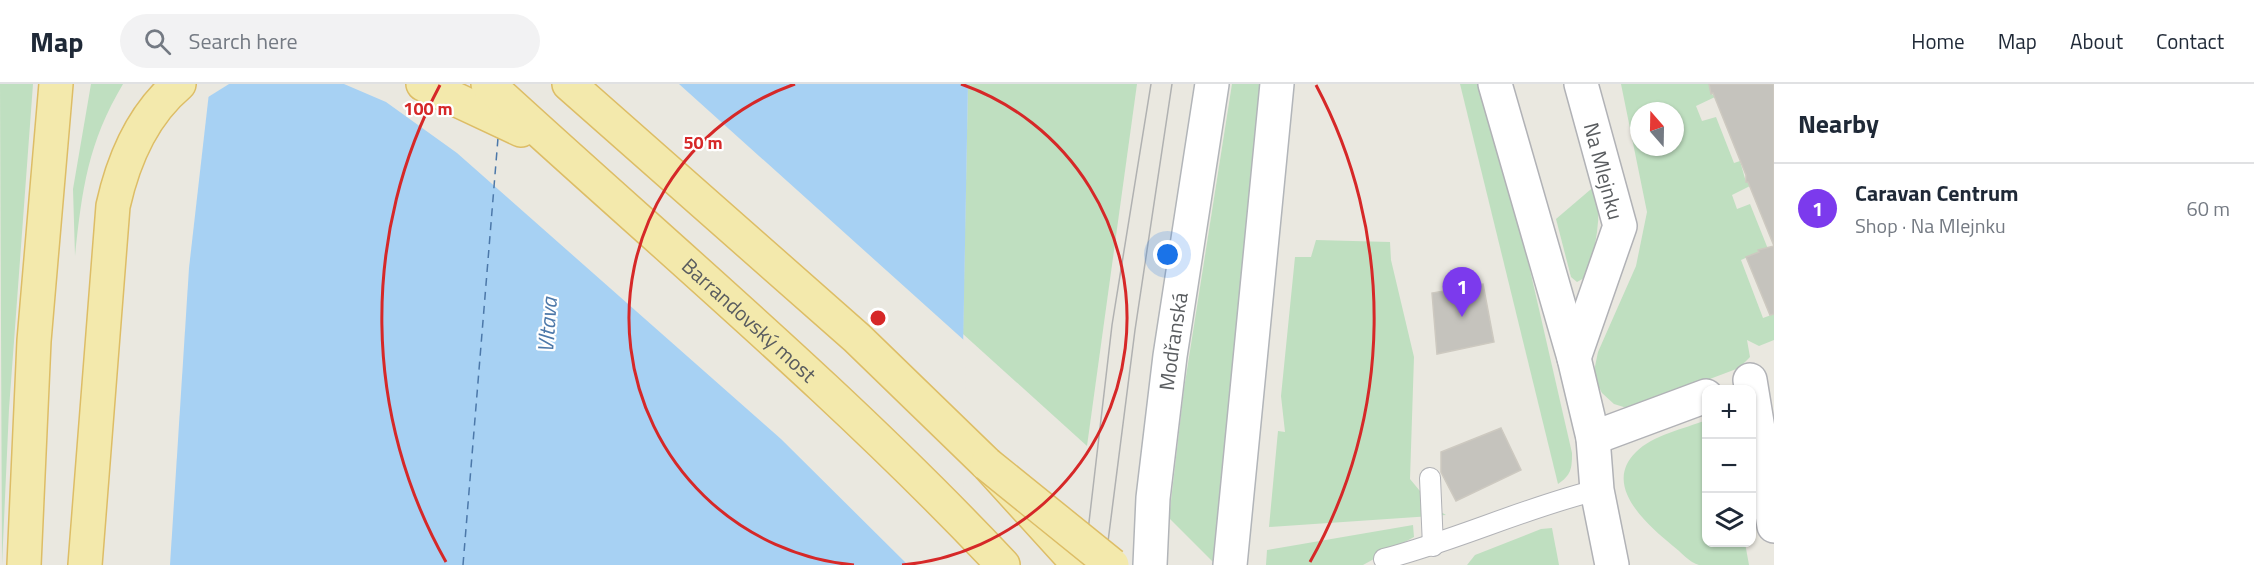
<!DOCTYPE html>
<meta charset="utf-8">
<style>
:root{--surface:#fff;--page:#f2f2f3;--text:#1f2937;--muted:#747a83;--line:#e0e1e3;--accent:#7c3aed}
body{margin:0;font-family:"Titillium Web",sans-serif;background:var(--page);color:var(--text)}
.controls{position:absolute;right:18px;bottom:18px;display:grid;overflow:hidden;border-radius:12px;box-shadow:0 2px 4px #0004}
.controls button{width:54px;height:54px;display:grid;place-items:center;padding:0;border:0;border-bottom:2px solid var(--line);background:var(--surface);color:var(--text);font:30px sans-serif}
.compass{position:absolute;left:1630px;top:18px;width:54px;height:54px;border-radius:50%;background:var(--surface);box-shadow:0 2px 4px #0004;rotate:340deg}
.you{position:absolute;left:1168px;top:171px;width:21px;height:21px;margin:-15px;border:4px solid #fff;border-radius:50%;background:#1a73e8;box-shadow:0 0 0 9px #1a73e833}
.badge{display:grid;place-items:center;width:39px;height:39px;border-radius:50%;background:var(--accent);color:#fff;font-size:20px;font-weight:700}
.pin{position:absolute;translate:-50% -50px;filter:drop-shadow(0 2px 3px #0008)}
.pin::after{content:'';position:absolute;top:32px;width:21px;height:18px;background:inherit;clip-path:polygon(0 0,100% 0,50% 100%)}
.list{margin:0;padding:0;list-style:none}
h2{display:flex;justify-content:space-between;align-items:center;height:78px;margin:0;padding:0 24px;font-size:26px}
h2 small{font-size:20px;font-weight:400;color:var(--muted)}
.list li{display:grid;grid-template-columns:39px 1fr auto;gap:18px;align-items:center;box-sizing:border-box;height:90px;padding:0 24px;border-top:2px solid var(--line)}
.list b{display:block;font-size:22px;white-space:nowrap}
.list p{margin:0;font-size:20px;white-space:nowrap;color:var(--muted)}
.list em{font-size:20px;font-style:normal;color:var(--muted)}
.icon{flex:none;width:33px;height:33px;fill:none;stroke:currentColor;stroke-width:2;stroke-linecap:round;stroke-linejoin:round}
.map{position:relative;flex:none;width:1774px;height:481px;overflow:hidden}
header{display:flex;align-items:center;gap:36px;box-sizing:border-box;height:84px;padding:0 30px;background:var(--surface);border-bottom:2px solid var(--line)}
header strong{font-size:28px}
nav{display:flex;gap:33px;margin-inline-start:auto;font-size:21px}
.search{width:420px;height:54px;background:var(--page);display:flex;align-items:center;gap:15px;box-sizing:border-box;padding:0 21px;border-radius:33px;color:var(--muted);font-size:22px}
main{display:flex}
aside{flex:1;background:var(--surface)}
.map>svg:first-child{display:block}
</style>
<header>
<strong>Map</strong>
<div class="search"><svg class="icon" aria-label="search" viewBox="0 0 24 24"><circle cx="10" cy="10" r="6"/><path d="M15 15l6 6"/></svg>Search here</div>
<nav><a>Home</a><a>Map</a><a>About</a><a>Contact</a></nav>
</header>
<main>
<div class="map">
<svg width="1774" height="481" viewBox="0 0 1774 481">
<rect width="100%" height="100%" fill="#eae8e0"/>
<g fill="#bfdfc0" fill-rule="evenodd">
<polygon points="0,0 33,0 9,325 2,481"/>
<path d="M 91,0 L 123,0 C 88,59 82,105 75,172 L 73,105 Z"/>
<polygon points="968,0 1137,0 1087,362 963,250"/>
<polygon points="1232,0 1260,0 1214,479 1169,434 1184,305"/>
<path d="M 1460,0 L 1480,0 L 1522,151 L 1572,369 C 1572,385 1571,391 1558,400 Z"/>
<path d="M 1621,0 L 1709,0 L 1711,9 L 1715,13 L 1696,22 L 1702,37 L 1716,33 L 1734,79 L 1740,77 L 1746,98 L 1748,98 L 1750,102 L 1732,111 L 1737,125 L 1750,120 L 1768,165 L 1759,166 L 1759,168 L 1741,176 L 1763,234 L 1774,230 L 1774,256 L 1759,262 L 1747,256 L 1750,273 L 1739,284 L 1630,325 L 1614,320 L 1602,309 L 1593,292 L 1598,268 L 1636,182 L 1647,128 ZM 1639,27 L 1675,27 L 1675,63 L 1639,63 Z"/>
<path d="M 1597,100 C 1601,134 1597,161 1586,193 L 1577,198 L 1571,193 L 1556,135 Z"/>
<polygon points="1316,156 1390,158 1391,176 1414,273 1410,395 1434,424 1446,431 1269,443 1278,347 1285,348 1281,312 1295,173 1311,173"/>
<path d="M 1706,336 L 1706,458 L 1745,459 L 1749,481 C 1733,481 1714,481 1699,481 C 1690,479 1680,467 1673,462 C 1649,442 1601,402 1636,368 C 1653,351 1684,345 1706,336 Z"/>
<polygon points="1413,441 1414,453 1363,481 1266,481 1267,466"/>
<polygon points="1552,444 1559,481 1467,481 1475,471 1541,445"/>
</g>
<polygon fill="#a7d1f3" points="210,0 968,0 959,481 170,481 189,184"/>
<g fill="#eae8e0">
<polygon points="207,0 229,0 205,15"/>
<polygon points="344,0 679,0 966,258 962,481 908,481 781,355 457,69 386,18"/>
</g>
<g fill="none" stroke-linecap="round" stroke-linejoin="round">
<polyline stroke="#4c78a9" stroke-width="1.5" stroke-dasharray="8 6" stroke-linecap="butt" points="463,481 498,54"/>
</g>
<g fill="#c5c3bd" stroke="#cdc9c0" stroke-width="1.5">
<polygon points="1709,0 1774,0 1774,230 1770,231 1746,173 1759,168 1758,166 1774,162 1748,98 1746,98 1746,91 1713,9 1711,10"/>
<polygon points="1483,200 1494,258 1437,270 1432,209"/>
<polygon points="1501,344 1521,386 1456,417 1441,388 1441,368"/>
</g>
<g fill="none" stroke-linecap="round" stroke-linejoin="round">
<defs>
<g id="service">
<polyline points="1430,394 1433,462"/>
<path d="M 1384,475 C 1457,456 1524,424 1597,406"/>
</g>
<g id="minor">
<polyline points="1495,0 1574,274 1593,354 1597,406 1612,481"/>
<polyline points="1574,274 1620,142 1581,0"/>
<polyline points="1750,296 1774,442"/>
<polyline points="1593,354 1706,312"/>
</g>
<g id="secondary">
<path id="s1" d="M 1150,481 L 1153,414 L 1170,272 L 1212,0"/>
<polyline points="1230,481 1277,0"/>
</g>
<g id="primary">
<polyline points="423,0 521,46"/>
<path id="s2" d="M 488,0 C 661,159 842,310 1003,481"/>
<polyline points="569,0 857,254 987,380 1079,481"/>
<polyline points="24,481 34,257 56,0"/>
<path d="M 85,481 L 113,122 C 123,77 142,31 179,0"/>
</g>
</defs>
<use href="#service" stroke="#b1b2b6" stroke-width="22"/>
<use href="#minor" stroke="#b1b2b6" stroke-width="36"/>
<use href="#secondary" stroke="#b2b5b9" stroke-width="36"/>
<use href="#primary" stroke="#ddbd66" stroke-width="36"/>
<use href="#service" stroke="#fff" stroke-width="20"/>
<use href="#minor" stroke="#fff" stroke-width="33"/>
<use href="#secondary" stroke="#fff" stroke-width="33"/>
<use href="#primary" stroke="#f3e9ac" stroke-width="33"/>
<g stroke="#b0b1b1" stroke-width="1.5">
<polyline points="1084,481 1112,241 1151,0"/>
<polyline points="1105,481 1135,246 1172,0"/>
</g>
<defs>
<polyline id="primary-bridge" points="987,380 1112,481"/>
</defs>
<use href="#primary-bridge" stroke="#ddbd66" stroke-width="36" stroke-linecap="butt"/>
<use href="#primary-bridge" stroke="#f3e9ac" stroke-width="33"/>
</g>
<g fill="none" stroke="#d62828" stroke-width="3">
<path d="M854 481A248 248 0 0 1 795 0M961 0A248 248 0 0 1 902 481"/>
<path d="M446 478A496 496 0 0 1 440 1M1316 1A496 496 0 0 1 1310 478"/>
</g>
<g text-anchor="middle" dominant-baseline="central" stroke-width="4.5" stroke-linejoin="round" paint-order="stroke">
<g font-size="21" fill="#595c5f" stroke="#fff">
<text transform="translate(1604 87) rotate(75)">Na Mlejnku</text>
<text stroke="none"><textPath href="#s2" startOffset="352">Barrandovský most</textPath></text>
<text stroke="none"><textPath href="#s1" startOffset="225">Modřanská</textPath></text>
</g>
<g font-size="22" font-style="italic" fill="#4c78a9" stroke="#fff">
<text transform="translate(547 241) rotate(-86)">Vltava</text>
</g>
</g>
<circle cx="878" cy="234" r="9" fill="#d62828" stroke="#fff" stroke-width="3"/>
<g font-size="18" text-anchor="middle" font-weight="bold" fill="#d62828" stroke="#fff" stroke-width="4.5" stroke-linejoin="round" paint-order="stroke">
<text x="428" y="31">100 m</text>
<text x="703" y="65">50 m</text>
</g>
</svg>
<div class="controls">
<button>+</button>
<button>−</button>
<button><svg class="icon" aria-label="layers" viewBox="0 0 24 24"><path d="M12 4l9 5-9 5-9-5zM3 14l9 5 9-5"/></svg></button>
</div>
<svg class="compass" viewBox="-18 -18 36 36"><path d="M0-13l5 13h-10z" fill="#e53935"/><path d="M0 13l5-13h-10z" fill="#747a83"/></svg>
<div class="you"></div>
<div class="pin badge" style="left:1462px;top:233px">1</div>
</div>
<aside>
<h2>Nearby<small></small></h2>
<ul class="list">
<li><span class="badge">1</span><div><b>Caravan Centrum</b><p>Shop · Na Mlejnku</p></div><em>60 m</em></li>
</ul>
</aside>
</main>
